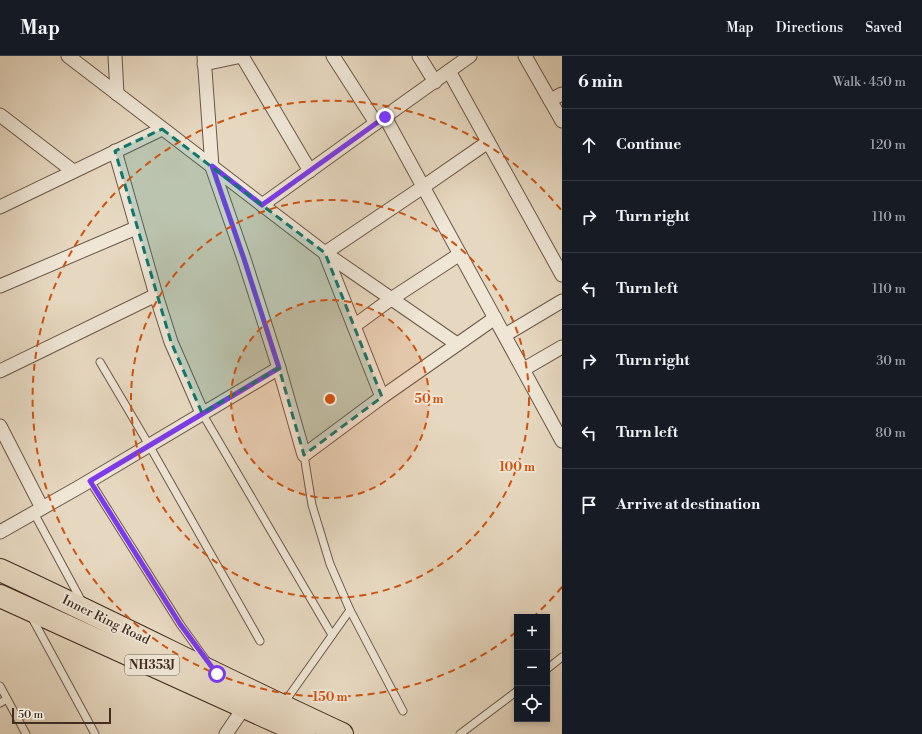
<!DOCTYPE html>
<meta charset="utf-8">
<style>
:root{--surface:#171b24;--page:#20242c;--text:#f1f3f6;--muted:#9ea1a6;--line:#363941}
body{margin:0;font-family:"Libre Bodoni",serif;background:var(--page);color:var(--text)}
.controls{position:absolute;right:12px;bottom:12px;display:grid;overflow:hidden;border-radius:0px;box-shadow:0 2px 6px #0003}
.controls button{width:36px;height:36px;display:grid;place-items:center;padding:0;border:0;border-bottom:1px solid var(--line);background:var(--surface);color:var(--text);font:20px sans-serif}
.scale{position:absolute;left:12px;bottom:10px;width:99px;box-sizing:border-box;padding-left:4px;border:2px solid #422d21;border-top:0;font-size:11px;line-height:14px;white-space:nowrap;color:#422d21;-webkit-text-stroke:3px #efe6d6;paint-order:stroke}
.stop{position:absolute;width:12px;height:12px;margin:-9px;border:3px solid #7c3aed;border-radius:50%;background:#fff}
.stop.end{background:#7c3aed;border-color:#fff;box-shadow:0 1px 4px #0008}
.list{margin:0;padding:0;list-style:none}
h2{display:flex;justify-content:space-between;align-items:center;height:52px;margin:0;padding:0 16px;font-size:17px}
h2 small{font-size:13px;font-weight:400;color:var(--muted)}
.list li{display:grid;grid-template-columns:26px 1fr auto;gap:12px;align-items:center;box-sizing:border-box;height:72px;padding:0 16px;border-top:1px solid var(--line)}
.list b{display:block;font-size:15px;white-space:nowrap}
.list em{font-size:13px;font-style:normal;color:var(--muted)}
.icon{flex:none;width:22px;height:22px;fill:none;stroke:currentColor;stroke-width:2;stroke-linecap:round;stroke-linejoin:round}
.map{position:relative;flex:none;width:562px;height:678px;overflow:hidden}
header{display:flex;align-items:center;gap:24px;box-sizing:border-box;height:56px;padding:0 20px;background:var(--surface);border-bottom:1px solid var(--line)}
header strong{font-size:19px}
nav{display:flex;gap:22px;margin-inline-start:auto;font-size:14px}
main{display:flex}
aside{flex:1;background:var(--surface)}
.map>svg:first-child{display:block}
</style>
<header>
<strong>Map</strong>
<nav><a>Map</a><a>Directions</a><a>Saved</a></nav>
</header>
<main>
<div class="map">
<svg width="562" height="678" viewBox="0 0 562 678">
<rect width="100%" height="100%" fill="#e6d8c0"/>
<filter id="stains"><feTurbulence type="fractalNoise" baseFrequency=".005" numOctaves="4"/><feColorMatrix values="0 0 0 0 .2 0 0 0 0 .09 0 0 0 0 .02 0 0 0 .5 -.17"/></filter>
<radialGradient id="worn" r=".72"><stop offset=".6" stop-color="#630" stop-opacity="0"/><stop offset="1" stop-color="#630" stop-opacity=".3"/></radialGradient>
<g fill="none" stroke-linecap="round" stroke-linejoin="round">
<defs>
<g id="lane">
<polyline points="100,306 149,389 260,585"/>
<polyline points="202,357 332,579"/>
<polyline points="304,399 312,449 330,508 350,554 403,655"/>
<polyline points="90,425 180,568 208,607"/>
<polyline points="34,457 82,546"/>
<polyline points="31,560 95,678"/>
<polyline points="547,613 562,601"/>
<polyline points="0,630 26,678"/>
<polyline points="0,647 7,643"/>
<polyline points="284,647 350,554"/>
<polyline points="460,678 517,635"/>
</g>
<g id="street">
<polyline points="68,0 325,197 457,288"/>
<polyline points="115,0 117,38"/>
<polyline points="204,0 212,111 244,203 279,312 304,399 382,341 495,262"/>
<polyline points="242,0 310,115"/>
<polyline points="333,0 376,67 470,0"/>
<polyline points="419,0 435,26"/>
<polyline points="525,0 562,65"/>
<polyline points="204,8 242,0"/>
<polyline points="449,15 562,219"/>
<polyline points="550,44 562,38"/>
<polyline points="0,59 73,115"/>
<polyline points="385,61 562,385"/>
<polyline points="262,149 376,67"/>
<polyline points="0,151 162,73"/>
<polyline points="0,230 136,172"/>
<polyline points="156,239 171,286 202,357"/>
<polyline points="354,270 391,243 460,198"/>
<polyline points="505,279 562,245"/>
<polyline points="524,313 562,291"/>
<polyline points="0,315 156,239 115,95"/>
<polyline points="382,341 325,197 423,131 488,86"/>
<polyline points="0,370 42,452"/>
<polyline points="0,476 81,430 279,312"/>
<polyline points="226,678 245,650"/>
</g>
<g id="highway">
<path d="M 0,514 C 115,567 227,625 342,678"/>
<polyline points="0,540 304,678"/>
</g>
</defs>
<use href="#lane" stroke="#6b5849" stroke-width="9"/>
<use href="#street" stroke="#6b5849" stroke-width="15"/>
<use href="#highway" stroke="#422d21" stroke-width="24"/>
<use href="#lane" stroke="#efe6d6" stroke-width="7"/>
<use href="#street" stroke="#efe6d6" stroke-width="13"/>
<use href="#highway" stroke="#e6d8c0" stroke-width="22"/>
</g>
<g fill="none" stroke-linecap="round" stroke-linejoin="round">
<polyline stroke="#7c3aed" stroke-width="5" points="217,618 180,568 90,425 279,312 244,203 212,110 262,149 385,61"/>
</g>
<path fill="#0f766e" fill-opacity="0.2" stroke="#0f766e" stroke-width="3" stroke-dasharray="8 5" stroke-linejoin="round" d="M 162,73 L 325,197 L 382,341 L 304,399 L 279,312 L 202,357 L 171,286 L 115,95 Z"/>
<circle cx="330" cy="343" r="99" fill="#cf520f" fill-opacity=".12"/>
<g fill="none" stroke="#cf520f" stroke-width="2" stroke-dasharray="7 5">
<circle cx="330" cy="343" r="99"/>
<circle cx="330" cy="343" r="199"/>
<path d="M562 531A298 298 0 0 1 533 561M516 576A298 298 0 1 1 562 155"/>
</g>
<g text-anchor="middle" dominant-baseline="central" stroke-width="3.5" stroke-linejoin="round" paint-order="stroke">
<rect fill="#efe6d6" stroke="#766457" stroke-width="1" x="125" y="599" width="54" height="20" rx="3"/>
<g font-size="12" font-weight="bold" fill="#422d21">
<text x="152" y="609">NH353J</text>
</g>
<g font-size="13" fill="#422d21" stroke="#efe6d6">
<text transform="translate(106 564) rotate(26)">Inner Ring Road</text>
</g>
</g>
<circle cx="330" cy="343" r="6" fill="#cf520f" stroke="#efe6d6" stroke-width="2"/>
<g font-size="12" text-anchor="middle" font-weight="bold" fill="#cf520f" stroke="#efe6d6" stroke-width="3.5" stroke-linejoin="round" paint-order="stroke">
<text x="429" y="347">50 m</text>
<text x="517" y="415">100 m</text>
<text x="330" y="645">150 m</text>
</g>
<rect width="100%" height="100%" filter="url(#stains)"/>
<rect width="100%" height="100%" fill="url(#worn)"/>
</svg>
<div class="controls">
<button>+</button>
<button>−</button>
<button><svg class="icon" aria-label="locate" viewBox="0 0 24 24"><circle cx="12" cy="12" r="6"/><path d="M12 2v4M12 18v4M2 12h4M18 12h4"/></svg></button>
</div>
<div class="scale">50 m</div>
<div class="stop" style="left:217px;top:618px"></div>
<div class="stop end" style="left:385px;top:61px"></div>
</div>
<aside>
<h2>6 min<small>Walk · 450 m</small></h2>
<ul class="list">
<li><svg class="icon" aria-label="ahead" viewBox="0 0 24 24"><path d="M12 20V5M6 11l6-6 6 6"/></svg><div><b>Continue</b></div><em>120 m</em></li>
<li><svg class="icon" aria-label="right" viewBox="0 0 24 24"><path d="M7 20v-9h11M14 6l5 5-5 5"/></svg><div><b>Turn right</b></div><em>110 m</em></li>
<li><svg class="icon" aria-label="left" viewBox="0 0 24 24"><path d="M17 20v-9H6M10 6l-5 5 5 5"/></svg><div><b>Turn left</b></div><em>110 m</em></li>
<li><svg class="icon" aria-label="right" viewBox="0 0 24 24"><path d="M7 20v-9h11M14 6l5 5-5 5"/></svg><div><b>Turn right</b></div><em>30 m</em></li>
<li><svg class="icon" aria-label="left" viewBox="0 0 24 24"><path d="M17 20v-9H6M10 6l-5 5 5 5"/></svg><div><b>Turn left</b></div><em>80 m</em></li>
<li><svg class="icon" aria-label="arrive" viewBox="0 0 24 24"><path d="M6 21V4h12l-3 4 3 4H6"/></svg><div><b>Arrive at destination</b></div></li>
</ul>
</aside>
</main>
